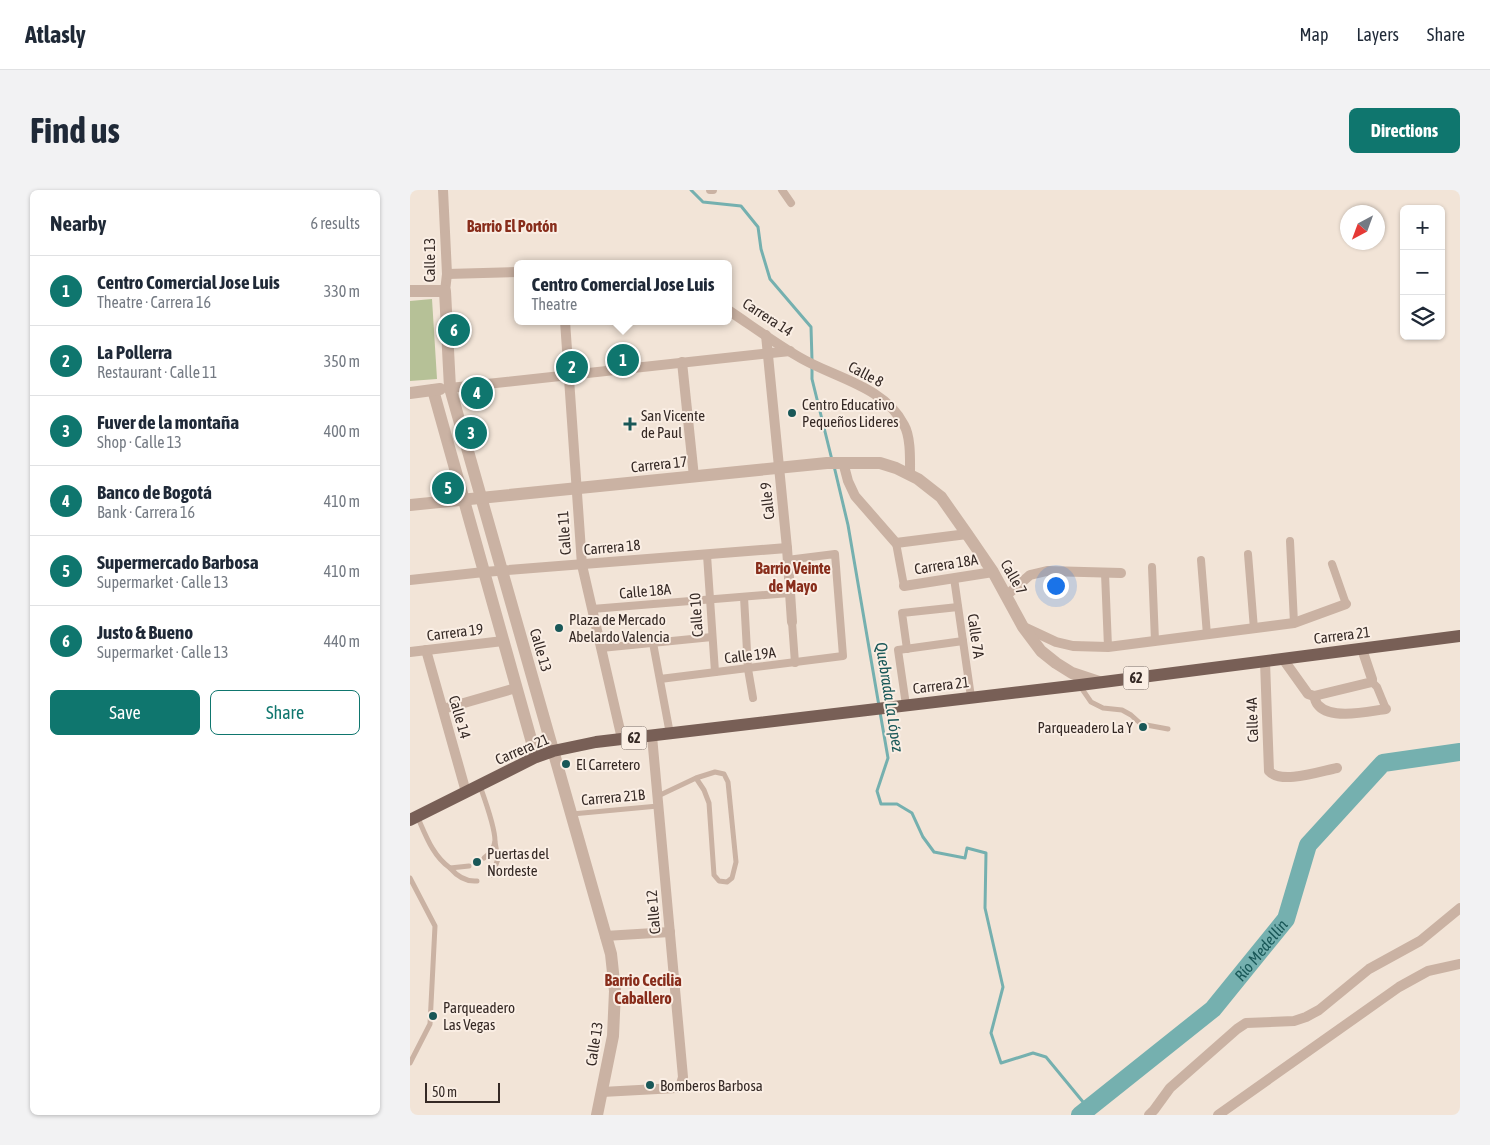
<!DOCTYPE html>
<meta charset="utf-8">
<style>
:root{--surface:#fff;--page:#f2f2f3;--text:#1f2937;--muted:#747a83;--line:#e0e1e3;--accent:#0f766e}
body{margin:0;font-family:"Asap Condensed",sans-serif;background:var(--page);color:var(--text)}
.controls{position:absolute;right:15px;top:15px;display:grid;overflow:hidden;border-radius:8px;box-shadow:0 1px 4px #0004}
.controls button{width:45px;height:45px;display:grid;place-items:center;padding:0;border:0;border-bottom:1px solid var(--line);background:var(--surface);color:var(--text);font:25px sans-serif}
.compass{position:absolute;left:930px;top:15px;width:45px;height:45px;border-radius:50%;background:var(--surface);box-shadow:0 1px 4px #0004;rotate:221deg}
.scale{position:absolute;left:15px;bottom:12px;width:75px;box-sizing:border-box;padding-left:5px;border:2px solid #352925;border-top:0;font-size:14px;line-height:18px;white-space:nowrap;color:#352925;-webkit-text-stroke:4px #faeee4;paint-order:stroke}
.you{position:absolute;left:645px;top:395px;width:18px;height:18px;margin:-12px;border:4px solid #fff;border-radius:50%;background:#1a73e8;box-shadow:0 0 0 8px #1a73e833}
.badge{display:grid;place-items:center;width:32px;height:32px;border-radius:50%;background:var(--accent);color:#fff;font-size:16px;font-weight:700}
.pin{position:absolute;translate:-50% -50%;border:2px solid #fff;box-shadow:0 1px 5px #0006}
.popup{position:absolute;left:104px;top:70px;width:218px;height:65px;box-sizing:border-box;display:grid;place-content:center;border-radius:8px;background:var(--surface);filter:drop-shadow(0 1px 4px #0005);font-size:16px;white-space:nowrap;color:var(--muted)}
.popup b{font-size:19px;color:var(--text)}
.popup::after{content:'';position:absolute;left:50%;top:100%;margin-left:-10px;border:10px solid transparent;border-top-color:var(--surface)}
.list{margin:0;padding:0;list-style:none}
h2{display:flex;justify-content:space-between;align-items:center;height:65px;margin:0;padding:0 20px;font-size:21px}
h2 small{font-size:16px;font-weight:400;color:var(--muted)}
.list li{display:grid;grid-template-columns:32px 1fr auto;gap:15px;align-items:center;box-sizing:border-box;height:70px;padding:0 20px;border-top:1px solid var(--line)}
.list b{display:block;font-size:19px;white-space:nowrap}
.list p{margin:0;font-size:16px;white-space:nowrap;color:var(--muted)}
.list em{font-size:16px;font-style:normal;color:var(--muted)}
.actions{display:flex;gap:10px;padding:15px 20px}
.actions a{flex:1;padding:11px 0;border:1px solid var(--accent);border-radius:8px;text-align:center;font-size:18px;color:var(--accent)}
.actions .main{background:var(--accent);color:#fff}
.icon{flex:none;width:28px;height:28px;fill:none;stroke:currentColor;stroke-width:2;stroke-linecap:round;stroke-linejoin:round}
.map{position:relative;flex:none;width:1050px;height:925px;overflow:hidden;border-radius:8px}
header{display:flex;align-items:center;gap:30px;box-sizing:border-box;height:70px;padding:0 25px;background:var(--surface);border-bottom:1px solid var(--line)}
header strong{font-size:24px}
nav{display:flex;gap:28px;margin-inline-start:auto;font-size:18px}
.intro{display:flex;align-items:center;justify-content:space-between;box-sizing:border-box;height:120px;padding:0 30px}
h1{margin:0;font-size:35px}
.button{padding:12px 22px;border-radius:8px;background:var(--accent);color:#fff;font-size:18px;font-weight:700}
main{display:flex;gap:30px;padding:0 30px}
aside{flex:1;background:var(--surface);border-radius:8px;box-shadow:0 1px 4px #0004}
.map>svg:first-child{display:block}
</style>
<header>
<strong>Atlasly</strong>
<nav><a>Map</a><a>Layers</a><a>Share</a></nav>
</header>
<div class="intro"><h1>Find us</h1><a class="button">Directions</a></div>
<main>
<aside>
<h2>Nearby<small>6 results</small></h2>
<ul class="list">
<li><span class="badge">1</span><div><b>Centro Comercial Jose Luis</b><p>Theatre · Carrera 16</p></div><em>330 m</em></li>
<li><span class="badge">2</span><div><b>La Pollerra</b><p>Restaurant · Calle 11</p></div><em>350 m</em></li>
<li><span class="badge">3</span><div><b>Fuver de la montaña</b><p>Shop · Calle 13</p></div><em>400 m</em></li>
<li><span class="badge">4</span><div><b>Banco de Bogotá</b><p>Bank · Carrera 16</p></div><em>410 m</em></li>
<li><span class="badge">5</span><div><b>Supermercado Barbosa</b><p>Supermarket · Calle 13</p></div><em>410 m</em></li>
<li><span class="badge">6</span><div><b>Justo &amp; Bueno</b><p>Supermarket · Calle 13</p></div><em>440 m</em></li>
</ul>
<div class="actions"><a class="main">Save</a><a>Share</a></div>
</aside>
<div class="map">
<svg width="1050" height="925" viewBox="0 0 1050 925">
<rect width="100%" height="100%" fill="#f2e4d7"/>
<polygon fill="#b6c197" points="22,109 27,189 0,191 0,111"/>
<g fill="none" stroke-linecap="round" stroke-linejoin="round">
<g stroke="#75b0af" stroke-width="3">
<polyline points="281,0 293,12 331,16 348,37 351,59 360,89 401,137 402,170"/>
<polyline points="402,176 402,189 422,270"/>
<polyline points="424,276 438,335 469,516"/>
<polyline points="470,522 478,568 467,601 471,614 487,614 502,623 513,647 524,662 555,668 557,658 576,663 575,718 593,797 581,843 591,873 623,863 636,867 678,918"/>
</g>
<path stroke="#75b0af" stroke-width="18" id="s1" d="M 670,925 L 803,819 L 876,729 L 898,655 L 973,573 L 1050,562"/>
<g stroke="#cab2a3" stroke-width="5">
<polyline points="670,496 681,512 693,518 712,520 721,525 731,534 758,539"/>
<path d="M 70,596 C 75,610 85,637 85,651 C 84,658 79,664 74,668"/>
<polyline points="248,606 286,588 305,582 314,584 318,592 326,672 322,688 317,692 309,691 304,685 299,613 294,600 286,588"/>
<polyline points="162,624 248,616"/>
<path d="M 8,628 C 16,646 23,666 40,678 L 59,676"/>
<path d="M 40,678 C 47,686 56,692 67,691"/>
<polyline points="82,685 88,669 85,652"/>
<polyline points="0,688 25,736 20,834 0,873"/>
</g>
<g stroke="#cab2a3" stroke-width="8">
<polyline points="300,0 303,0"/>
<polyline points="372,0 381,13"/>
<polyline points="880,351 884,433"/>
<polyline points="486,353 494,396"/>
<polyline points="838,364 844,439"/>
<polyline points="297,365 305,482"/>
<polyline points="791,370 797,445"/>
<polyline points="922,374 936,414"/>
<polyline points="742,377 745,451"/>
<polyline points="695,383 698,457"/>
<polyline points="544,388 561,507"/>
<polyline points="334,407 338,479 343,508"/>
<polyline points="182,419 380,403"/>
<polyline points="382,432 385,473"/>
<polyline points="243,453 260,544"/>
<polyline points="191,458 302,447"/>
<polyline points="497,459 492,423 548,417"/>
<polyline points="250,489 433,466 425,364 377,370"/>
<polyline points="962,492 967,497 976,519"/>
<polyline points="496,515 488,460 553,451"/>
</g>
<g stroke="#cab2a3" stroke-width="10">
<polyline points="33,0 37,84 35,101"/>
<polyline points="37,84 108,82"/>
<path d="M 318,120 C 342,136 365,153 389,167 C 424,188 474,196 494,235 C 501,247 500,270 500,284"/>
<polyline points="155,131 172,375 212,549"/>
<polyline points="356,145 377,358 382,432"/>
<polyline points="272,172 284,287"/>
<polyline points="40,198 380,161"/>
<polyline points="433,272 438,291 445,306 486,353 557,344"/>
<polyline points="0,390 74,382 377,358"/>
<polyline points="494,396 583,382"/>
<polyline points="597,405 620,385 637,381 711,383"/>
<polyline points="616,438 646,452 663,456 698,457 884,433 936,414"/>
<polyline points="16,460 56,602"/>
<polyline points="0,462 93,451"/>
<path d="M 873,469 L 898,504 L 904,506 C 905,509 906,514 909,516 C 922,530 960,521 976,519"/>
<path d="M 855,472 L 859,581 C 871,595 911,581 927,578"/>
<polyline points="904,506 962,492 962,489 952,459"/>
<polyline points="33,519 106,498"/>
<polyline points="195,746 260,742"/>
<polyline points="192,902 266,898 271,894 273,887 242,546"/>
<polyline points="739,925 744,920 760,898 827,839 836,833 884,831 896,827 909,820 959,779 1010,751 1050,718"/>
<polyline points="808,925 989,797 1018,781 1050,774"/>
</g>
<g stroke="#cab2a3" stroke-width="12">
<polyline points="0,101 35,101 40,198 201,764 205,801 203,846 187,925"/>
<polyline points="23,200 126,567"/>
<polyline points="0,203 30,199"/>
<polyline points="0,315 417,273 470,273 486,278 508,289 531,307 557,344 583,382 613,437 631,461 646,473 662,483 689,492"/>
</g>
<polyline stroke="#785f56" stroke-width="12" points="0,630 126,567 143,561 186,552 670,495 1050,446"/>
</g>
<g fill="#195858" stroke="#faeee4" stroke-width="2">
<circle cx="382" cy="223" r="5"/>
<path d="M217.5 226.5h5v5h5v5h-5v5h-5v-5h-5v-5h5z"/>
<circle cx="149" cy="438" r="5"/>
<circle cx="733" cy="537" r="5"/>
<circle cx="156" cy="574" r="5"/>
<circle cx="67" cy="672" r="5"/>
<circle cx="23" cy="826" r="5"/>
<circle cx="240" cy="895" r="5"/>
</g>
<g text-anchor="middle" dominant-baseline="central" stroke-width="4" stroke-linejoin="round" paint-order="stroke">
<g fill="#faeee4" stroke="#70645e" stroke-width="1">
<rect x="713.5" y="476.5" width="25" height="23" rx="4"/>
<rect x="211.5" y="536.5" width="25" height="23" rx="4"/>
</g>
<g font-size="14" font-weight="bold" fill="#352925">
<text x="726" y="488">62</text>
<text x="224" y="548">62</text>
</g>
<g font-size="15" fill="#352925" stroke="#faeee4">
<text transform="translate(19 70) rotate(-90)">Calle 13</text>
<text transform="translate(358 127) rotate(33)">Carrera 14</text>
<text transform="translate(456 184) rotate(28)">Calle 8</text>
<text transform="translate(249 274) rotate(-6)">Carrera 17</text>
<text transform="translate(357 311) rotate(-96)">Calle 9</text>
<text transform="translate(154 343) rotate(-94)">Calle 11</text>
<text transform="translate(202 357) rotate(-5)">Carrera 18</text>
<text transform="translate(536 374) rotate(-9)">Carrera 18A</text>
<text transform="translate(604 387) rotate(60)">Calle 7</text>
<text transform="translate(235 401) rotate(-5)">Calle 18A</text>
<text transform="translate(286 425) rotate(-94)">Calle 10</text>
<text transform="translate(45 442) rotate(-7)">Carrera 19</text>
<text transform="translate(932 445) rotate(-7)">Carrera 21</text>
<text transform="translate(566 446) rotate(82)">Calle 7A</text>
<text transform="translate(131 460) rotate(74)">Calle 13</text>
<text transform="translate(340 465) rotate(-7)">Calle 19A</text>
<text transform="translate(531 495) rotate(-7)">Carrera 21</text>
<text transform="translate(50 527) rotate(74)">Calle 14</text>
<text transform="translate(842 530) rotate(-92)">Calle 4A</text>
<text transform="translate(112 559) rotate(-23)">Carrera 21</text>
<text transform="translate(203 607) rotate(-5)">Carrera 21B</text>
<text transform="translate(243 722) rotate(-95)">Calle 12</text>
<text transform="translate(184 854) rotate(-81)">Calle 13</text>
</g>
<g font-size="15" fill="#352925" stroke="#faeee4" text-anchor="start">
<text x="392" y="214">Centro Educativo<tspan x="392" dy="17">Pequeños Lideres</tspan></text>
<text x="231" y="225">San Vicente<tspan x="231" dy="17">de Paul</tspan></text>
<text x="159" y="429">Plaza de Mercado<tspan x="159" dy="17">Abelardo Valencia</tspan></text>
<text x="723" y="537" text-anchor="end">Parqueadero La Y</text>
<text x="166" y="574">El Carretero</text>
<text x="77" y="663">Puertas del<tspan x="77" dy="17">Nordeste</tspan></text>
<text x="33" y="817">Parqueadero<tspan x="33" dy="17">Las Vegas</tspan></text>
<text x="250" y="895">Bomberos Barbosa</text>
</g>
<g font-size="16" font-weight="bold" fill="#882d1b" stroke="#faeee4">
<text x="102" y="36">Barrio El Portón</text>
<text x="383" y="378">Barrio Veinte<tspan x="383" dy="18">de Mayo</tspan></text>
<text x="233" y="790">Barrio Cecilia<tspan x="233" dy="18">Caballero</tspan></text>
</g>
<g font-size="16" font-style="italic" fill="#195858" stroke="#faeee4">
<text transform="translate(480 507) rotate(81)">Quebrada La López</text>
<text stroke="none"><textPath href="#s1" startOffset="246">Río Medellín</textPath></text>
</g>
</g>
</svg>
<div class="controls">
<button>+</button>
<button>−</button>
<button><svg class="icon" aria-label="layers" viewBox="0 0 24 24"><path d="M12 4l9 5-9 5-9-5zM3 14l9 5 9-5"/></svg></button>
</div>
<svg class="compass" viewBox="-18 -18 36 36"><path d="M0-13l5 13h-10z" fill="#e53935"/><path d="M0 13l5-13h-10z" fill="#747a83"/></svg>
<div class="scale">50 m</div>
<div class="you"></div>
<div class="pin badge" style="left:213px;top:170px">1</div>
<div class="popup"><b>Centro Comercial Jose Luis</b>Theatre</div>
<div class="pin badge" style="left:162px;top:177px">2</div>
<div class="pin badge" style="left:61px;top:243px">3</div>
<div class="pin badge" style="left:67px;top:203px">4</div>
<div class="pin badge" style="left:38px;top:298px">5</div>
<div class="pin badge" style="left:44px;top:140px">6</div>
</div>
</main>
